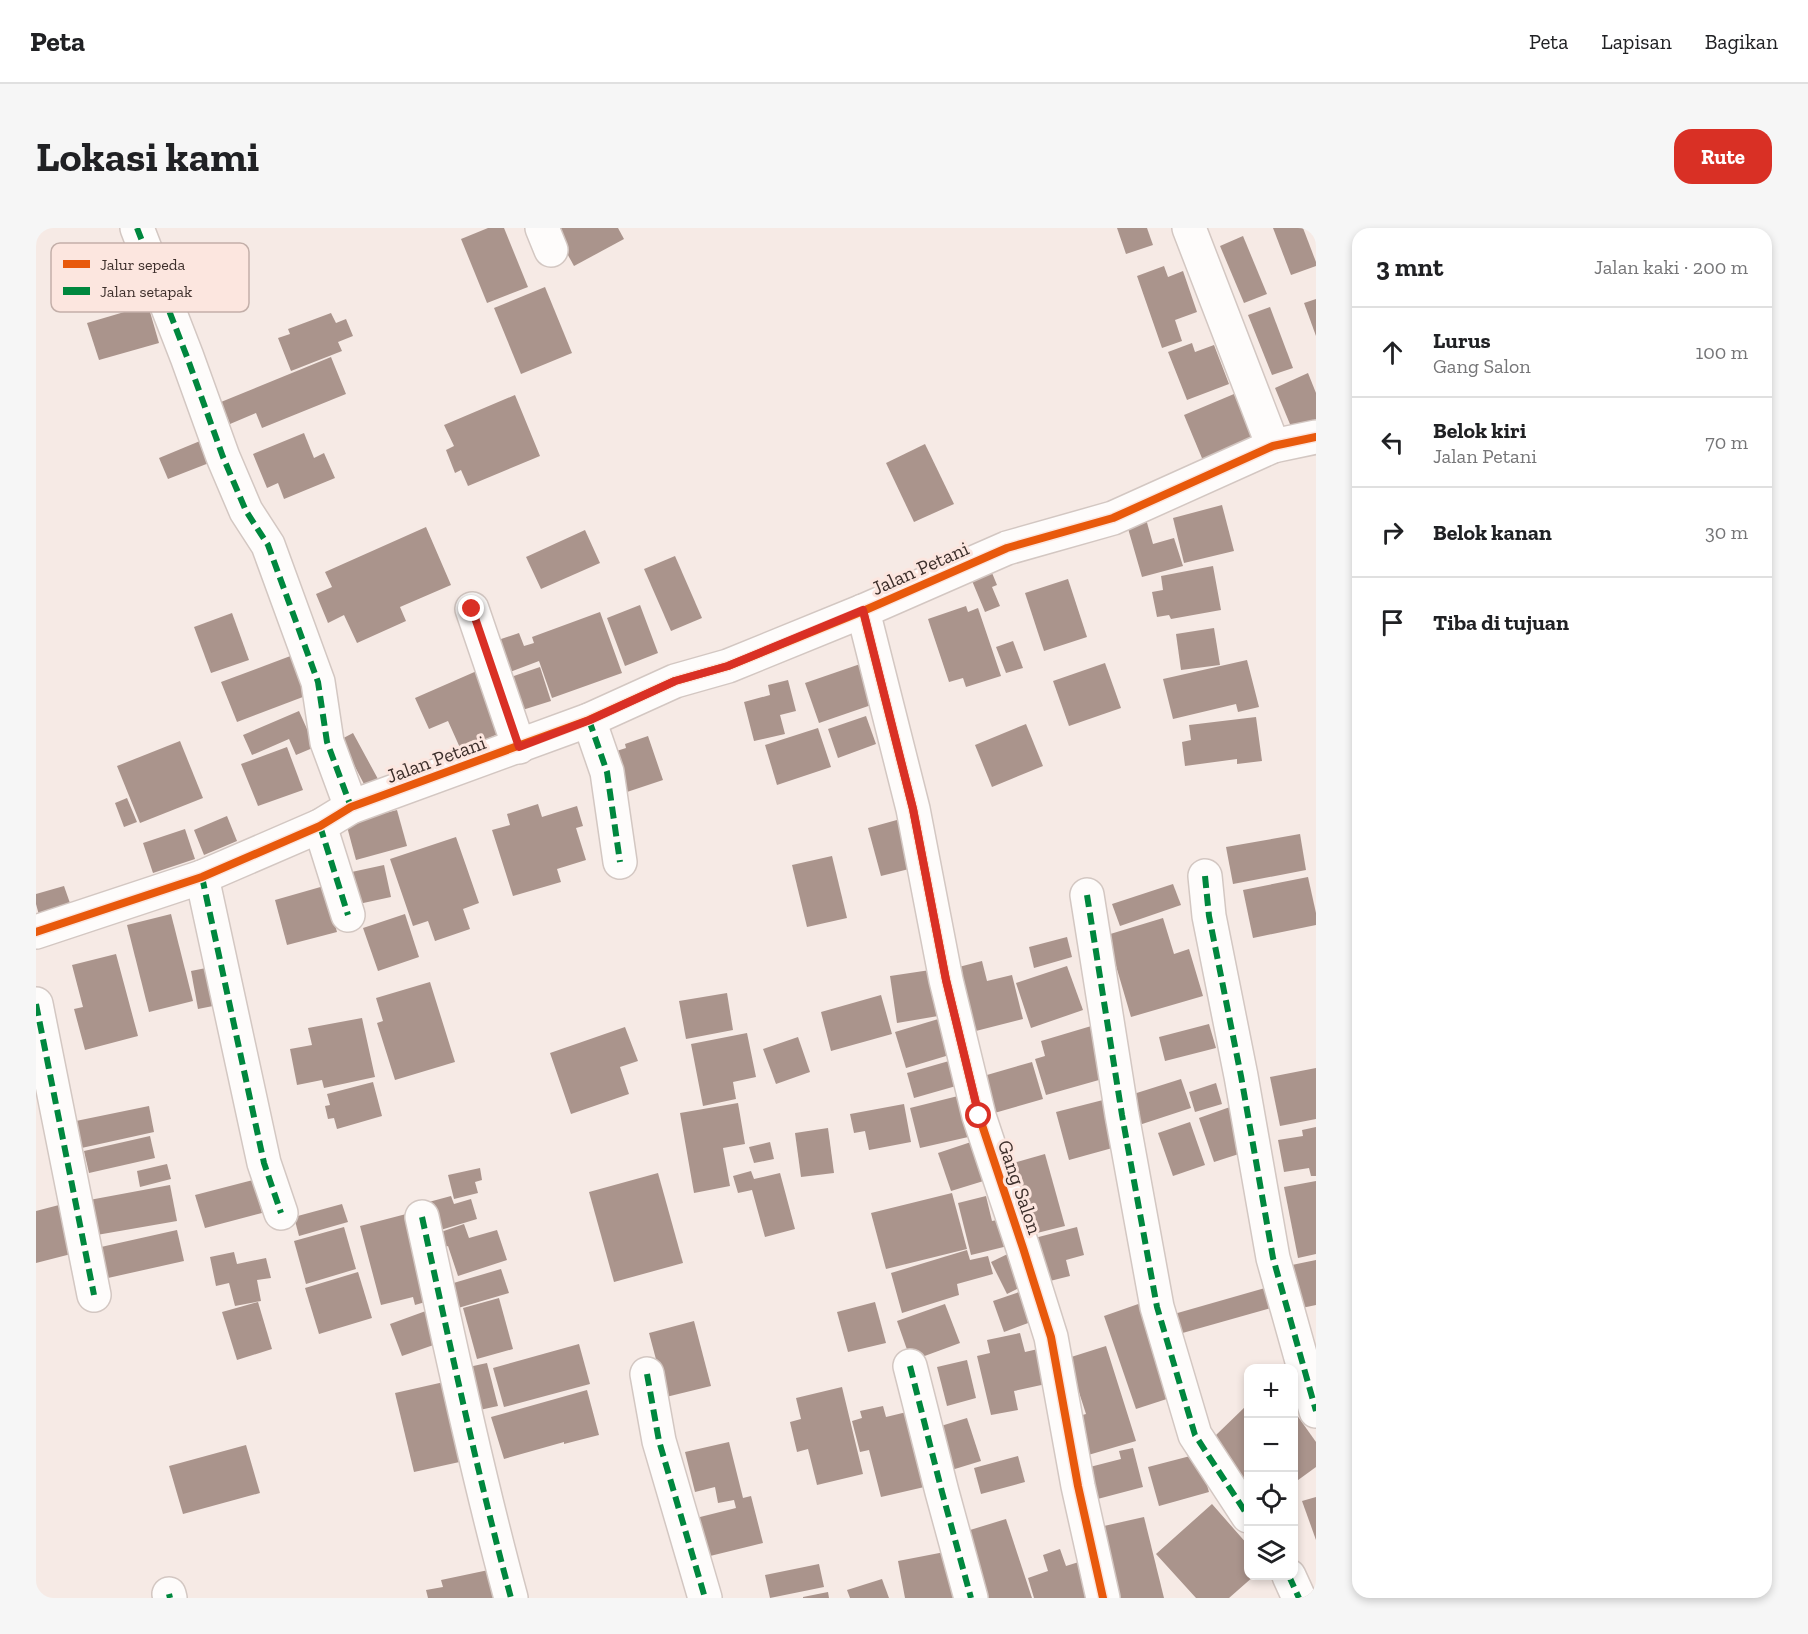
<!DOCTYPE html>
<html lang="id">
<meta charset="utf-8">
<style>
:root{--surface:#fff;--page:#f6f6f6;--text:#202124;--muted:#757577;--line:#e0e0e0;--accent:#d93025}
body{margin:0;font-family:"Zilla Slab",serif;background:var(--page);color:var(--text)}
.controls{position:absolute;right:18px;bottom:18px;display:grid;overflow:hidden;border-radius:12px;box-shadow:0 3px 9px #0003}
.controls button{width:54px;height:54px;display:grid;place-items:center;padding:0;border:0;border-bottom:2px solid var(--line);background:var(--surface);color:var(--text);font:30px sans-serif}
.stop{position:absolute;width:18px;height:18px;margin:-14px;border:4px solid #d93025;border-radius:50%;background:#fff}
.stop.end{background:#d93025;border-color:#fff;box-shadow:0 2px 6px #0008}
.list{margin:0;padding:0;list-style:none}
h2{display:flex;justify-content:space-between;align-items:center;height:78px;margin:0;padding:0 24px;font-size:26px}
h2 small{font-size:20px;font-weight:400;color:var(--muted)}
.list li{display:grid;grid-template-columns:39px 1fr auto;gap:18px;align-items:center;box-sizing:border-box;height:90px;padding:0 24px;border-top:2px solid var(--line)}
.list b{display:block;font-size:22px;white-space:nowrap}
.list p{margin:0;font-size:20px;white-space:nowrap;color:var(--muted)}
.list em{font-size:20px;font-style:normal;color:var(--muted)}
.icon{flex:none;width:33px;height:33px;fill:none;stroke:currentColor;stroke-width:2;stroke-linecap:round;stroke-linejoin:round}
.map{position:relative;flex:none;width:1280px;height:1370px;overflow:hidden;border-radius:18px}
header{display:flex;align-items:center;gap:36px;box-sizing:border-box;height:84px;padding:0 30px;background:var(--surface);border-bottom:2px solid var(--line)}
header strong{font-size:28px}
nav{display:flex;gap:33px;margin-inline-start:auto;font-size:21px}
.intro{display:flex;align-items:center;justify-content:space-between;box-sizing:border-box;height:144px;padding:0 36px}
h1{margin:0;font-size:42px}
.button{padding:15px 27px;border-radius:18px;background:var(--accent);color:#fff;font-size:21px;font-weight:700}
main{display:flex;gap:36px;padding:0 36px}
aside{flex:1;background:var(--surface);border-radius:18px;box-shadow:0 3px 9px #0003}
.map>svg:first-child{display:block}
</style>
<header>
<strong>Peta</strong>
<nav><a>Peta</a><a>Lapisan</a><a>Bagikan</a></nav>
</header>
<div class="intro"><h1>Lokasi kami</h1><a class="button">Rute</a></div>
<main>
<div class="map">
<svg width="1280" height="1370" viewBox="0 0 1280 1370">
<rect width="100%" height="100%" fill="#f6eae5"/>
<g fill="#aa948c">
<polygon points="452,0 468,0 492,59 451,75 425,11"/>
<polygon points="517,0 582,0 588,11 538,38"/>
<polygon points="1081,0 1111,0 1117,17 1090,26"/>
<polygon points="1237,0 1267,0 1280,34 1280,38 1255,47"/>
<polygon points="1207,8 1231,66 1208,75 1184,18"/>
<polygon points="1128,38 1132,49 1147,43 1161,84 1139,92 1146,113 1126,120 1101,48"/>
<polygon points="509,59 536,125 485,146 458,80"/>
<polygon points="1280,71 1280,108 1268,75"/>
<polygon points="112,77 123,115 63,132 51,95"/>
<polygon points="1234,79 1257,140 1236,147 1212,87"/>
<polygon points="295,85 300,95 310,91 317,108 302,114 306,123 255,143 242,110 254,106 252,101"/>
<polygon points="1156,115 1159,124 1178,117 1193,156 1151,172 1132,124"/>
<polygon points="295,129 310,166 226,200 220,185 194,196 185,174"/>
<polygon points="1272,145 1280,165 1280,191 1256,201 1239,160"/>
<polygon points="1198,166 1219,214 1168,235 1148,187"/>
<polygon points="479,167 504,228 432,258 425,242 419,245 410,222 418,218 408,197"/>
<polygon points="268,205 278,230 288,225 299,250 248,271 242,255 231,260 217,226"/>
<polygon points="164,213 173,235 132,251 123,230"/>
<polygon points="889,216 918,276 878,294 850,235"/>
<polygon points="1186,277 1198,323 1148,335 1137,290"/>
<polygon points="1110,291 1117,316 1138,310 1147,338 1106,349 1091,297"/>
<polygon points="390,299 415,357 364,379 370,393 321,415 308,387 292,395 280,366 296,359 289,344"/>
<polygon points="549,302 564,335 505,361 490,329"/>
<polygon points="639,328 666,390 635,403 608,341"/>
<polygon points="1177,338 1185,382 1135,391 1133,387 1121,389 1116,364 1127,362 1125,348"/>
<polygon points="954,340 961,357 956,359 964,378 949,384 934,348"/>
<polygon points="1032,351 1051,409 1008,423 989,365"/>
<polygon points="604,377 622,425 589,438 571,390"/>
<polygon points="930,378 932,384 942,380 965,448 930,459 927,450 913,454 892,391"/>
<polygon points="564,384 586,445 516,470 503,433 471,445 459,413 483,405 488,418 498,415 496,409"/>
<polygon points="196,385 213,432 175,445 158,399"/>
<polygon points="1178,400 1184,437 1145,442 1140,406"/>
<polygon points="977,413 987,440 970,445 960,419"/>
<polygon points="265,424 280,464 201,494 185,454"/>
<polygon points="1211,432 1223,479 1202,484 1200,476 1137,491 1127,451"/>
<polygon points="830,434 844,474 783,495 769,455"/>
<polygon points="1069,435 1085,480 1033,498 1017,453"/>
<polygon points="504,439 515,473 480,484 469,451"/>
<polygon points="443,442 469,503 425,522 412,493 393,501 379,470"/>
<polygon points="752,452 760,483 744,487 749,506 718,513 708,474 734,467 732,457"/>
<polygon points="263,483 279,519 260,527 253,511 216,527 207,507"/>
<polygon points="830,488 840,516 802,530 792,501"/>
<polygon points="1220,489 1226,533 1201,536 1201,531 1149,538 1146,514 1155,512 1153,497"/>
<polygon points="990,496 1007,538 956,559 939,517"/>
<polygon points="782,500 795,539 741,557 729,517"/>
<polygon points="317,505 342,551 329,558 317,535 310,539 298,515"/>
<polygon points="612,508 627,552 585,566 571,526 590,520 589,516"/>
<polygon points="144,513 167,570 104,595 81,538"/>
<polygon points="251,519 267,562 222,578 205,536"/>
<polygon points="91,570 101,594 88,599 79,575"/>
<polygon points="502,576 506,589 541,578 547,598 540,600 550,632 521,641 525,654 477,668 456,602 474,597 471,586"/>
<polygon points="361,582 371,618 320,632 310,595"/>
<polygon points="191,588 201,613 168,627 158,602"/>
<polygon points="868,590 881,639 845,648 832,600"/>
<polygon points="149,601 159,631 117,645 107,615"/>
<polygon points="1264,606 1270,642 1197,656 1190,619"/>
<polygon points="420,609 443,675 427,681 434,701 399,713 392,693 377,698 354,631"/>
<polygon points="796,628 811,690 771,699 756,637"/>
<polygon points="348,637 355,669 318,677 311,645"/>
<polygon points="1272,649 1280,685 1280,697 1217,710 1207,662"/>
<polygon points="1137,656 1145,677 1084,698 1076,676"/>
<polygon points="28,658 35,678 3,687 0,676 0,666"/>
<polygon points="288,658 301,704 251,717 239,672"/>
<polygon points="135,686 157,773 113,784 91,697"/>
<polygon points="369,686 383,729 342,743 327,700"/>
<polygon points="1127,690 1138,726 1153,721 1167,768 1095,789 1071,707"/>
<polygon points="1031,709 1036,729 998,740 993,719"/>
<polygon points="80,726 102,808 49,822 38,781 47,779 36,737"/>
<polygon points="946,733 951,753 976,747 987,791 932,805 915,741"/>
<polygon points="1031,738 1047,782 995,800 980,755"/>
<polygon points="175,739 182,777 162,781 155,743"/>
<polygon points="901,741 908,787 861,795 854,748"/>
<polygon points="394,754 419,834 359,852 341,795 347,793 340,770"/>
<polygon points="691,765 697,802 650,811 643,773"/>
<polygon points="845,767 856,806 795,823 785,784"/>
<polygon points="909,789 920,825 870,840 859,804"/>
<polygon points="326,790 339,849 288,860 286,852 261,857 254,821 276,817 272,800"/>
<polygon points="1062,796 1077,848 1010,867 999,831 1009,828 1005,813"/>
<polygon points="1173,796 1180,820 1129,833 1123,809"/>
<polygon points="589,799 602,833 584,839 593,866 535,886 514,825"/>
<polygon points="711,805 720,849 697,854 700,871 667,878 655,816"/>
<polygon points="762,809 774,844 740,856 727,821"/>
<polygon points="920,831 927,856 878,870 871,845"/>
<polygon points="996,834 1007,871 955,886 944,849"/>
<polygon points="1280,840 1280,891 1244,898 1234,849"/>
<polygon points="1145,851 1155,880 1097,899 1088,869"/>
<polygon points="337,854 346,888 301,901 298,890 292,891 289,878 294,877 291,866"/>
<polygon points="1180,855 1186,876 1159,884 1153,864"/>
<polygon points="930,866 941,907 884,920 874,880"/>
<polygon points="1067,872 1080,919 1033,932 1020,884"/>
<polygon points="702,875 709,916 687,920 694,958 658,965 644,885"/>
<polygon points="868,876 875,914 833,922 829,903 818,905 814,886"/>
<polygon points="113,878 118,904 41,921 35,894"/>
<polygon points="1194,879 1209,924 1178,934 1163,890"/>
<polygon points="1154,894 1169,937 1137,948 1122,905"/>
<polygon points="1280,899 1280,948 1275,948 1273,940 1248,944 1242,912 1267,908 1266,902"/>
<polygon points="792,900 798,945 765,949 759,905"/>
<polygon points="114,908 119,930 53,945 48,923"/>
<polygon points="941,912 954,951 915,963 902,925"/>
<polygon points="734,914 738,931 718,935 713,919"/>
<polygon points="1009,926 1029,998 989,1008 970,937"/>
<polygon points="131,936 135,951 104,959 101,943"/>
<polygon points="444,940 446,952 439,954 442,965 418,971 412,947"/>
<polygon points="715,943 718,951 744,945 759,1001 729,1009 716,962 702,965 697,948"/>
<polygon points="622,945 647,1035 578,1054 553,964"/>
<polygon points="217,952 226,985 169,1000 159,967"/>
<polygon points="1280,953 1280,1026 1262,1030 1248,959"/>
<polygon points="134,957 141,993 55,1008 48,973"/>
<polygon points="916,965 931,1021 850,1041 835,985"/>
<polygon points="415,968 418,976 435,971 441,991 398,1004 389,975"/>
<polygon points="950,968 956,993 966,991 980,1016 935,1027 922,975"/>
<polygon points="306,976 312,994 263,1008 258,989"/>
<polygon points="23,977 35,1026 0,1035 0,983"/>
<polygon points="374,985 396,1072 379,1077 377,1069 345,1077 324,998"/>
<polygon points="428,996 433,1010 461,1002 471,1032 422,1048 412,1018 404,1021 399,1006"/>
<polygon points="308,999 320,1041 270,1056 258,1013"/>
<polygon points="1041,999 1048,1027 1030,1032 1034,1048 1002,1056 991,1012"/>
<polygon points="141,1002 148,1033 63,1052 56,1021"/>
<polygon points="931,1022 934,1032 952,1028 957,1046 921,1056 923,1067 866,1085 855,1045"/>
<polygon points="980,1022 989,1057 971,1066 955,1034"/>
<polygon points="198,1024 201,1036 230,1030 235,1050 221,1052 225,1073 199,1078 193,1055 180,1058 174,1029"/>
<polygon points="1280,1032 1280,1077 1261,1081 1251,1038"/>
<polygon points="465,1041 473,1065 412,1083 404,1059"/>
<polygon points="322,1044 336,1090 283,1106 269,1060"/>
<polygon points="1229,1060 1235,1080 1143,1106 1138,1086"/>
<polygon points="992,1061 1003,1091 968,1104 957,1073"/>
<polygon points="463,1070 477,1121 441,1131 427,1080"/>
<polygon points="222,1074 236,1121 201,1132 186,1084"/>
<polygon points="839,1074 850,1115 812,1124 801,1084"/>
<polygon points="1108,1074 1140,1168 1100,1181 1068,1088"/>
<polygon points="909,1076 924,1115 875,1133 861,1093"/>
<polygon points="398,1080 409,1113 366,1128 354,1096"/>
<polygon points="658,1093 675,1158 630,1169 613,1105"/>
<polygon points="984,1105 989,1124 1002,1121 1010,1156 978,1163 982,1182 955,1187 941,1128 954,1125 951,1112"/>
<polygon points="543,1116 554,1156 468,1179 457,1140"/>
<polygon points="1070,1118 1100,1213 1042,1230 1036,1190 1050,1186 1032,1130"/>
<polygon points="931,1132 940,1170 911,1178 901,1139"/>
<polygon points="451,1135 462,1178 439,1183 428,1140"/>
<polygon points="408,1154 428,1233 378,1244 359,1165"/>
<polygon points="806,1159 827,1246 781,1257 772,1221 761,1224 754,1194 765,1191 760,1170"/>
<polygon points="551,1162 563,1207 528,1216 528,1214 468,1231 455,1189"/>
<polygon points="1212,1176 1212,1259 1178,1209"/>
<polygon points="847,1178 850,1189 879,1182 897,1257 845,1269 833,1222 824,1224 816,1193 826,1190 824,1183"/>
<polygon points="1258,1183 1280,1214 1280,1239 1258,1255"/>
<polygon points="931,1190 945,1233 909,1244 895,1201"/>
<polygon points="693,1214 707,1270 715,1268 727,1315 670,1329 660,1290 700,1280 698,1272 682,1275 679,1259 659,1264 649,1224"/>
<polygon points="210,1217 224,1265 147,1286 133,1238"/>
<polygon points="1097,1220 1107,1259 1054,1273 1046,1241 1085,1231 1083,1223"/>
<polygon points="1162,1226 1173,1264 1123,1278 1112,1239"/>
<polygon points="982,1228 989,1254 945,1266 938,1240"/>
<polygon points="1280,1269 1280,1312 1266,1273"/>
<polygon points="1176,1276 1212,1317 1212,1348 1218,1348 1193,1370 1160,1370 1120,1326"/>
<polygon points="1108,1289 1128,1370 1075,1370 1059,1300"/>
<polygon points="970,1291 996,1370 942,1370 921,1306"/>
<polygon points="1024,1321 1030,1338 1046,1333 1058,1370 998,1370 992,1350 1012,1343 1007,1327"/>
<polygon points="919,1322 929,1370 869,1370 862,1333"/>
<polygon points="783,1336 788,1359 734,1370 729,1347"/>
<polygon points="462,1340 469,1370 392,1370 390,1362 407,1359 405,1352"/>
<polygon points="846,1351 853,1370 814,1370 811,1362"/>
<polygon points="792,1364 793,1370 767,1370 767,1369"/>
</g>
<g fill="none" stroke-linecap="round" stroke-linejoin="round">
<defs>
<g id="street">
<polyline points="101,0 151,129 187,229 210,283 232,317 282,454 291,514 315,579"/>
<polyline points="506,0 515,22"/>
<polyline points="1153,0 1237,218"/>
<polyline points="436,381 483,519"/>
<polyline points="827,383 877,581 910,752 943,888 987,1020 1015,1109 1042,1258 1067,1370"/>
<polyline points="553,492 571,544 584,634"/>
<polyline points="284,598 312,687"/>
<polyline points="1169,648 1173,688 1205,848 1237,1030 1280,1183"/>
<polyline points="166,649 228,935 245,985"/>
<polyline points="1051,667 1086,887 1121,1079 1159,1207 1212,1288"/>
<polyline points="0,704 166,649 284,598 315,579 553,492 639,453 692,438 827,383 971,320 1077,290 1237,218 1280,209"/>
<polyline points="0,776 58,1067"/>
<path d="M 386,989 C 414,1117 441,1244 475,1370"/>
<polyline points="874,1138 906,1264 935,1370"/>
<polyline points="611,1146 623,1213 669,1370"/>
<polyline points="1253,1348 1263,1370"/>
<polyline points="133,1366 134,1370"/>
</g>
</defs>
<use href="#street" stroke="#d3c7c2" stroke-width="36"/>
<use href="#street" stroke="#fefcfb" stroke-width="33"/>
<g stroke="#00873e" stroke-width="6" stroke-dasharray="12 6" stroke-linecap="butt">
<polyline points="101,0 151,129 187,229 210,283 232,317 282,454 291,514 315,579"/>
<polyline points="436,381 483,519"/>
<polyline points="553,492 571,544 584,634"/>
<polyline points="284,598 312,687"/>
<polyline points="1169,648 1173,688 1205,848 1237,1030 1280,1183"/>
<polyline points="166,649 228,935 245,985"/>
<polyline points="1051,667 1086,887 1121,1079 1159,1207 1212,1288"/>
<polyline points="0,776 58,1067"/>
<path d="M 386,989 C 414,1117 441,1244 475,1370"/>
<polyline points="874,1138 906,1264 935,1370"/>
<polyline points="611,1146 623,1213 669,1370"/>
<polyline points="1253,1348 1263,1370"/>
<polyline points="133,1366 134,1370"/>
</g>
<defs>
<g id="cycleway">
<polyline points="827,383 877,581 910,752 943,888 987,1020 1015,1109 1042,1258 1067,1370"/>
<polyline points="0,704 166,649 284,598 315,579 553,492 639,453 692,438 827,383 971,320 1077,290 1237,218 1280,209"/>
</g>
</defs>
<use href="#cycleway" stroke="#fce6df" stroke-width="11"/>
<use href="#cycleway" stroke="#e8590c" stroke-width="8"/>
</g>
<g fill="none" stroke-linecap="round" stroke-linejoin="round">
<polyline stroke="#d93025" stroke-width="8" points="436,381 483,519 554,492 639,453 692,438 827,382 877,581 910,752 943,888"/>
</g>
<g text-anchor="middle" dominant-baseline="central" stroke-width="6" stroke-linejoin="round" paint-order="stroke">
<g font-size="20" fill="#3d2f2b" stroke="#fce6df">
<text transform="translate(884 340) rotate(-24)">Jalan Petani</text>
<text transform="translate(400 531) rotate(-20)">Jalan Petani</text>
<text transform="translate(984 959) rotate(71)">Gang Salon</text>
</g>
</g>
<rect x="15" y="15" width="198" height="69" rx="9" fill="#fce6df" stroke="#c3afa9" stroke-width="1.5"/>
<rect x="27" y="32" width="27" height="8" fill="#e8590c"/>
<rect x="27" y="59" width="27" height="8" fill="#00873e"/>
<g font-size="16" fill="#3d2f2b">
<text x="64" y="42">Jalur sepeda</text>
<text x="64" y="69">Jalan setapak</text>
</g>
</svg>
<div class="controls">
<button>+</button>
<button>−</button>
<button><svg class="icon" aria-label="locate" viewBox="0 0 24 24"><circle cx="12" cy="12" r="6"/><path d="M12 2v4M12 18v4M2 12h4M18 12h4"/></svg></button>
<button><svg class="icon" aria-label="layers" viewBox="0 0 24 24"><path d="M12 4l9 5-9 5-9-5zM3 14l9 5 9-5"/></svg></button>
</div>
<div class="stop" style="left:943px;top:888px"></div>
<div class="stop end" style="left:436px;top:381px"></div>
</div>
<aside>
<h2>3 mnt<small>Jalan kaki · 200 m</small></h2>
<ul class="list">
<li><svg class="icon" aria-label="ahead" viewBox="0 0 24 24"><path d="M12 20V5M6 11l6-6 6 6"/></svg><div><b>Lurus</b><p>Gang Salon</p></div><em>100 m</em></li>
<li><svg class="icon" aria-label="left" viewBox="0 0 24 24"><path d="M17 20v-9H6M10 6l-5 5 5 5"/></svg><div><b>Belok kiri</b><p>Jalan Petani</p></div><em>70 m</em></li>
<li><svg class="icon" aria-label="right" viewBox="0 0 24 24"><path d="M7 20v-9h11M14 6l5 5-5 5"/></svg><div><b>Belok kanan</b></div><em>30 m</em></li>
<li><svg class="icon" aria-label="arrive" viewBox="0 0 24 24"><path d="M6 21V4h12l-3 4 3 4H6"/></svg><div><b>Tiba di tujuan</b></div></li>
</ul>
</aside>
</main>
